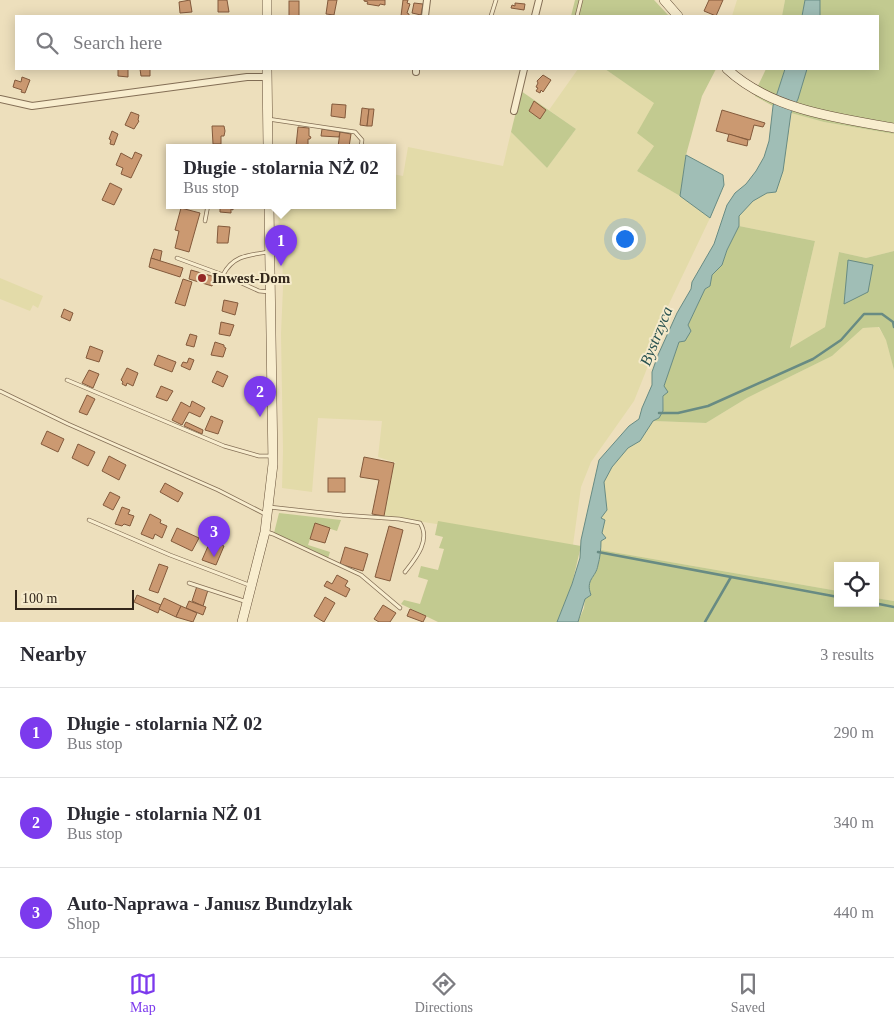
<!DOCTYPE html>
<meta charset="utf-8">
<style>
:root{--surface:#fff;--page:#f2f2f3;--text:#2b2b33;--muted:#7c7c81;--line:#e1e1e2;--accent:#7c3aed}
body{margin:0;font-family:"Times New Roman",serif;background:var(--page);color:var(--text)}
.controls{position:absolute;right:15px;bottom:15px;display:grid;overflow:hidden;border-radius:0px;box-shadow:0 2px 12px #0003}
.controls button{width:45px;height:45px;display:grid;place-items:center;padding:0;border:0;border-bottom:1px solid var(--line);background:var(--surface);color:var(--text);font:25px sans-serif}
.scale{position:absolute;left:15px;bottom:12px;width:119px;box-sizing:border-box;padding-left:5px;border:2px solid #33271b;border-top:0;font-size:14px;line-height:18px;white-space:nowrap;color:#33271b;-webkit-text-stroke:4px #f5eacb;paint-order:stroke}
.you{position:absolute;left:624px;top:238px;width:18px;height:18px;margin:-12px;border:4px solid #fff;border-radius:50%;background:#1a73e8;box-shadow:0 0 0 8px #1a73e833}
.badge{display:grid;place-items:center;width:32px;height:32px;border-radius:50%;background:var(--accent);color:#fff;font-size:16px;font-weight:700}
.pin{position:absolute;translate:-50% -41px;filter:drop-shadow(0 1px 2px #0008)}
.pin::after{content:'';position:absolute;top:26px;width:18px;height:15px;background:inherit;clip-path:polygon(0 0,100% 0,50% 100%)}
.popup{position:absolute;left:166px;top:144px;width:230px;height:65px;box-sizing:border-box;display:grid;place-content:center;border-radius:0px;background:var(--surface);filter:drop-shadow(0 1px 4px #0005);font-size:16px;white-space:nowrap;color:var(--muted)}
.popup b{font-size:19px;color:var(--text)}
.popup::after{content:'';position:absolute;left:50%;top:100%;margin-left:-10px;border:10px solid transparent;border-top-color:var(--surface)}
.list{margin:0;padding:0;list-style:none}
h2{display:flex;justify-content:space-between;align-items:center;height:65px;margin:0;padding:0 20px;font-size:21px}
h2 small{font-size:16px;font-weight:400;color:var(--muted)}
.list li{display:grid;grid-template-columns:32px 1fr auto;gap:15px;align-items:center;box-sizing:border-box;height:90px;padding:0 20px;border-top:1px solid var(--line)}
.list b{display:block;font-size:19px;white-space:nowrap}
.list p{margin:0;font-size:16px;white-space:nowrap;color:var(--muted)}
.list em{font-size:16px;font-style:normal;color:var(--muted)}
.icon{flex:none;width:28px;height:28px;fill:none;stroke:currentColor;stroke-width:2;stroke-linecap:round;stroke-linejoin:round}
.map{position:relative;flex:none;width:894px;height:622px;overflow:hidden}
.search{position:absolute;background:var(--surface);box-shadow:0 2px 12px #0003;left:15px;right:15px;top:15px;height:55px;display:flex;align-items:center;gap:12px;box-sizing:border-box;padding:0 18px;border-radius:0px;color:var(--muted);font-size:19px}
.sheet{height:335px;background:var(--surface)}
nav{display:flex;justify-content:space-around;align-items:center;box-sizing:border-box;height:70px;border-top:1px solid var(--line);background:var(--surface);font-size:14px;color:var(--muted)}
nav a{display:grid;justify-items:center;gap:2px}
nav .on{color:var(--accent)}
.map>svg:first-child{display:block}
</style>
<div class="map">
<svg width="894" height="622" viewBox="0 0 894 622">
<rect width="100%" height="100%" fill="#eddfbc"/>
<g fill="#e3dba9">
<polygon points="737,0 785,0 782,16 732,16"/>
<polygon points="578,69 605,69 655,103 654,146 637,171 680,196 710,218 668,306 646,371 634,401 591,462 581,487 573,545 384,516 394,463 397,463 378,457 382,421 318,418 312,492 282,488 283,451 281,334 283,288 282,246 279,234 278,205 392,205 392,174 403,176 408,147 503,166 511,132 547,168 576,129 549,110"/>
<polygon points="791,113 824,122 894,134 894,251 866,258 839,252 825,327 790,349 815,241 739,226 739,216 753,201 767,193 790,128"/>
<polygon points="0,278 43,296 38,308 33,305 30,311 0,299"/>
<polygon points="878,327 886,339 894,370 894,601 875,598 875,566 838,566 838,591 601,550 600,541 605,538 602,533 605,520 601,518 607,510 604,482 612,467 628,448 640,441 653,421 706,423 747,398 832,356 863,328"/>
</g>
<g fill="#c2ca90">
<polygon points="575,0 654,0 669,16 571,16"/>
<polygon points="785,0 805,0 802,16 782,16"/>
<polygon points="820,0 894,0 894,134 824,122 791,113 798,99 807,69 878,69 878,16 820,16"/>
<polygon points="605,69 716,69 702,96 686,155 680,196 637,171 654,146 637,133 654,103"/>
<polygon points="766,69 785,69 773,106 755,96 756,90"/>
<polygon points="521,91 576,129 547,168 511,132"/>
<polygon points="739,226 815,241 790,348 825,327 839,252 866,258 894,251 894,370 886,340 879,327 863,328 832,356 747,398 706,423 653,421 659,418 663,411 664,386 679,342 691,332 688,325 705,289 710,286 712,275 722,265 727,250"/>
<polygon points="279,513 341,520 337,531 315,524 308,545 330,552 328,558 274,533"/>
<polygon points="438,521 581,546 572,584 557,622 438,622 401,604 404,600 420,604 428,580 418,577 421,566 438,570 444,549 439,548 443,537 435,535"/>
<path d="M 601,550 L 838,591 L 838,603 L 875,603 L 875,598 L 894,601 L 894,622 L 578,622 L 584,608 L 585,599 L 591,595 C 585,579 595,579 598,566 C 600,560 599,555 601,550 Z"/>
</g>
<g fill="#a0beb6" stroke="#688b83">
<polygon points="805,0 820,0 820,16 802,16"/>
<path d="M 785,69 L 807,69 L 798,99 L 791,113 L 783,171 L 776,192 L 767,193 L 753,201 L 739,216 L 739,226 L 727,250 L 722,265 L 712,275 L 710,286 L 705,289 L 688,325 L 691,331 L 685,341 L 679,342 L 664,386 L 668,392 L 663,396 L 663,411 L 659,418 L 653,421 L 640,441 L 628,448 L 612,467 L 604,482 L 607,510 L 601,518 L 605,520 L 602,533 L 606,538 L 601,541 C 601,549 600,558 598,565 C 596,578 585,579 591,595 L 585,599 L 578,622 L 557,622 L 572,584 L 580,558 L 581,540 L 599,460 L 629,426 L 639,419 L 642,408 L 652,385 L 652,372 L 658,355 L 677,313 L 691,289 L 692,282 L 714,244 L 727,205 L 735,193 L 746,184 L 756,171 L 764,157 L 769,141 L 773,106 Z"/>
<polygon points="686,155 723,175 724,185 710,218 680,196"/>
<polygon points="848,260 873,265 868,292 844,304"/>
</g>
<g fill="none" stroke-linecap="round" stroke-linejoin="round">
<g stroke="#688b83" stroke-width="2.5">
<polyline points="659,413 678,413 708,406 813,359 841,340 864,314 882,314 893,322 894,327"/>
<polyline points="598,552 838,597"/>
<polyline points="874,603 894,607"/>
<polyline points="705,622 731,577"/>
</g>
</g>
<g fill="#cb9971" stroke="#835a3c">
<polygon points="190,0 192,12 180,13 179,2"/>
<polygon points="218,0 227,0 229,12 218,12"/>
<polygon points="328,0 337,0 334,15 326,14"/>
<polygon points="364,0 385,0 385,5 380,4 379,6 367,4 368,2 364,1"/>
<polygon points="403,0 408,0 407,3 410,4 407,13 409,14 409,16 401,16"/>
<polygon points="709,0 723,0 716,16 704,11"/>
<rect x="289" y="1" width="10" height="15"/>
<polygon points="414,3 423,4 421,15 412,13"/>
<polygon points="515,3 525,4 524,10 511,8 512,5 515,6"/>
<polygon points="118,69 128,69 128,77 118,76"/>
<polygon points="140,69 150,69 150,76 141,76"/>
<polygon points="543,75 551,80 543,92 541,90 540,93 536,91 538,88 536,87 538,83 537,81"/>
<polygon points="22,77 30,80 25,93 21,92 22,90 13,87 15,80 21,82"/>
<polygon points="534,101 546,110 540,119 529,111"/>
<polygon points="332,104 346,105 345,118 331,116"/>
<polygon points="362,108 369,109 367,126 360,125"/>
<polygon points="369,109 374,109 372,126 367,126"/>
<polygon points="722,110 765,123 763,127 754,125 750,140 716,131"/>
<polygon points="131,112 139,115 138,120 139,121 134,129 125,125"/>
<polygon points="212,126 224,126 225,131 224,136 221,136 221,144 213,144"/>
<polygon points="298,127 309,128 309,136 311,137 310,139 308,139 308,146 296,146"/>
<polygon points="322,129 340,132 339,137 321,136"/>
<polygon points="112,131 118,134 114,145 110,144 111,140 109,139"/>
<polygon points="340,132 351,134 349,147 338,147"/>
<polygon points="729,134 748,140 747,146 727,141"/>
<polygon points="135,152 142,155 131,178 121,174 123,168 116,165 121,153 132,159"/>
<polygon points="110,183 122,189 114,205 102,200"/>
<polygon points="220,205 231,205 233,206 233,210 231,209 231,213 220,212"/>
<polygon points="181,208 200,213 189,252 175,248 179,231 175,230"/>
<polygon points="218,226 230,227 228,243 217,243"/>
<polygon points="154,249 162,251 160,261 151,258"/>
<polygon points="151,258 183,268 180,277 149,267"/>
<polygon points="191,270 215,277 212,286 189,279"/>
<polygon points="183,279 192,282 185,306 175,303"/>
<polygon points="224,300 238,303 235,315 222,311"/>
<polygon points="64,309 73,313 70,321 61,317"/>
<polygon points="221,322 234,325 230,336 219,334"/>
<polygon points="190,334 197,336 194,347 186,345"/>
<polygon points="215,342 224,345 224,347 226,348 223,357 211,355"/>
<polygon points="90,346 103,351 99,362 86,358"/>
<polygon points="158,355 176,362 172,372 154,365"/>
<polygon points="189,358 194,360 190,370 181,366 183,362 187,363"/>
<polygon points="127,368 138,373 133,386 127,383 126,386 122,384 123,382 121,380"/>
<polygon points="89,370 99,374 93,388 82,383"/>
<polygon points="217,371 228,376 223,387 212,382"/>
<polygon points="161,386 173,391 167,401 156,397"/>
<polygon points="87,395 95,399 87,415 79,412"/>
<polygon points="192,401 205,408 200,417 189,412 182,425 172,420 181,402 190,407"/>
<polygon points="211,416 223,421 218,434 205,430"/>
<polygon points="186,422 203,430 202,434 184,426"/>
<polygon points="47,431 64,439 58,452 41,444"/>
<polygon points="78,444 95,452 88,466 72,458"/>
<polygon points="109,456 126,465 119,480 102,471"/>
<polygon points="364,457 394,463 384,516 372,514 379,480 360,477"/>
<rect x="328" y="478" width="17" height="14"/>
<polygon points="165,483 183,493 178,502 160,492"/>
<polygon points="110,492 120,497 113,510 103,505"/>
<polygon points="122,507 130,510 128,514 134,516 130,526 124,524 122,526 115,524"/>
<polygon points="150,514 161,520 160,523 167,526 162,538 155,534 153,539 141,534"/>
<polygon points="315,523 330,528 325,543 310,539"/>
<polygon points="389,526 403,530 390,581 375,577"/>
<polygon points="177,528 199,538 192,551 171,541"/>
<polygon points="214,542 224,546 216,565 202,560 209,544 212,545"/>
<polygon points="345,547 368,554 363,571 340,564"/>
<polygon points="159,564 168,567 158,593 149,590"/>
<polygon points="337,575 348,581 345,586 350,589 346,597 324,586 327,581 332,584"/>
<polygon points="197,586 208,590 203,606 192,601"/>
<polygon points="137,595 161,605 158,613 134,602"/>
<polygon points="325,597 335,603 324,622 314,616"/>
<polygon points="164,598 181,606 176,617 159,609"/>
<polygon points="189,601 206,607 203,615 186,608"/>
<polygon points="383,605 396,613 390,622 379,622 374,619"/>
<polygon points="181,606 197,613 193,622 176,617"/>
<polygon points="410,609 426,616 423,622 407,616"/>
</g>
<g fill="none" stroke-linecap="round" stroke-linejoin="round">
<defs>
<g id="lane">
<polyline points="491,16 496,0"/>
<polyline points="577,16 581,0"/>
<polyline points="268,119 355,132 362,140 361,147"/>
<polyline points="205,221 208,205"/>
<polyline points="177,258 226,276 259,291 270,292"/>
<path d="M 223,275 C 233,255 249,255 269,252"/>
<polyline points="67,380 224,446 259,456 273,456"/>
<polyline points="0,391 68,424 218,490 265,514"/>
<path d="M 269,507 L 342,515 L 399,519 L 420,523 C 431,540 416,558 405,572"/>
<polyline points="89,520 170,555 249,585"/>
<polyline points="267,532 273,534 361,575 400,608"/>
<polyline points="189,583 247,602"/>
</g>
<g id="street">
<polyline points="425,16 427,0"/>
<polyline points="535,16 539,0"/>
<polyline points="416,72 416,69"/>
<polyline points="0,99 32,106 247,77 267,77"/>
<polyline points="514,111 524,69"/>
</g>
<g id="secondary">
<polyline points="267,0 267,16"/>
<polyline points="664,0 678,16"/>
<polyline points="267,69 268,147"/>
<path d="M 727,69 C 771,110 837,118 894,128"/>
<polyline points="242,622 265,532 273,464 269,205"/>
</g>
</defs>
<use href="#lane" stroke="#846f56" stroke-width="4.5"/>
<use href="#street" stroke="#846f56" stroke-width="8"/>
<use href="#secondary" stroke="#665039" stroke-width="10"/>
<use href="#lane" stroke="#f8edce" stroke-width="3"/>
<use href="#street" stroke="#f8edce" stroke-width="6"/>
<use href="#secondary" stroke="#f8edce" stroke-width="9"/>
</g>
<circle fill="#932826" stroke="#f5eacb" stroke-width="2" cx="202" cy="278" r="5"/>
<g text-anchor="middle" dominant-baseline="central" stroke-width="4" stroke-linejoin="round" paint-order="stroke">
<g font-size="15" font-weight="bold" fill="#33271b" stroke="#f5eacb" text-anchor="start">
<text x="212" y="278">Inwest-Dom</text>
</g>
<g font-size="16" font-style="italic" fill="#2a5351" stroke="#f5eacb">
<text transform="translate(656 336) rotate(-68)">Bystrzyca</text>
</g>
</g>
</svg>
<div class="controls">
<button><svg class="icon" aria-label="locate" viewBox="0 0 24 24"><circle cx="12" cy="12" r="6"/><path d="M12 2v4M12 18v4M2 12h4M18 12h4"/></svg></button>
</div>
<div class="scale">100 m</div>
<div class="you"></div>
<div class="pin badge" style="left:281px;top:266px">1</div>
<div class="popup"><b>Długie - stolarnia NŻ 02</b>Bus stop</div>
<div class="pin badge" style="left:260px;top:417px">2</div>
<div class="pin badge" style="left:214px;top:557px">3</div>
<div class="search"><svg class="icon" aria-label="search" viewBox="0 0 24 24"><circle cx="10" cy="10" r="6"/><path d="M15 15l6 6"/></svg>Search here</div>
</div>
<section class="sheet">
<h2>Nearby<small>3 results</small></h2>
<ul class="list">
<li><span class="badge">1</span><div><b>Długie - stolarnia NŻ 02</b><p>Bus stop</p></div><em>290 m</em></li>
<li><span class="badge">2</span><div><b>Długie - stolarnia NŻ 01</b><p>Bus stop</p></div><em>340 m</em></li>
<li><span class="badge">3</span><div><b>Auto-Naprawa - Janusz Bundzylak</b><p>Shop</p></div><em>440 m</em></li>
</ul>
</section>
<nav>
<a class="on"><svg class="icon" aria-label="map" viewBox="0 0 24 24"><path d="M3 6l6-2 6 2 6-2v14l-6 2-6-2-6 2zM9 4v14M15 6v14"/></svg>Map</a>
<a><svg class="icon" aria-label="directions" viewBox="0 0 24 24"><path d="M12 3l9 9-9 9-9-9zM9 14v-3h6M13 9l2 2-2 2"/></svg>Directions</a>
<a><svg class="icon" aria-label="saved" viewBox="0 0 24 24"><path d="M7 4h10v16l-5-4-5 4z"/></svg>Saved</a>
</nav>
